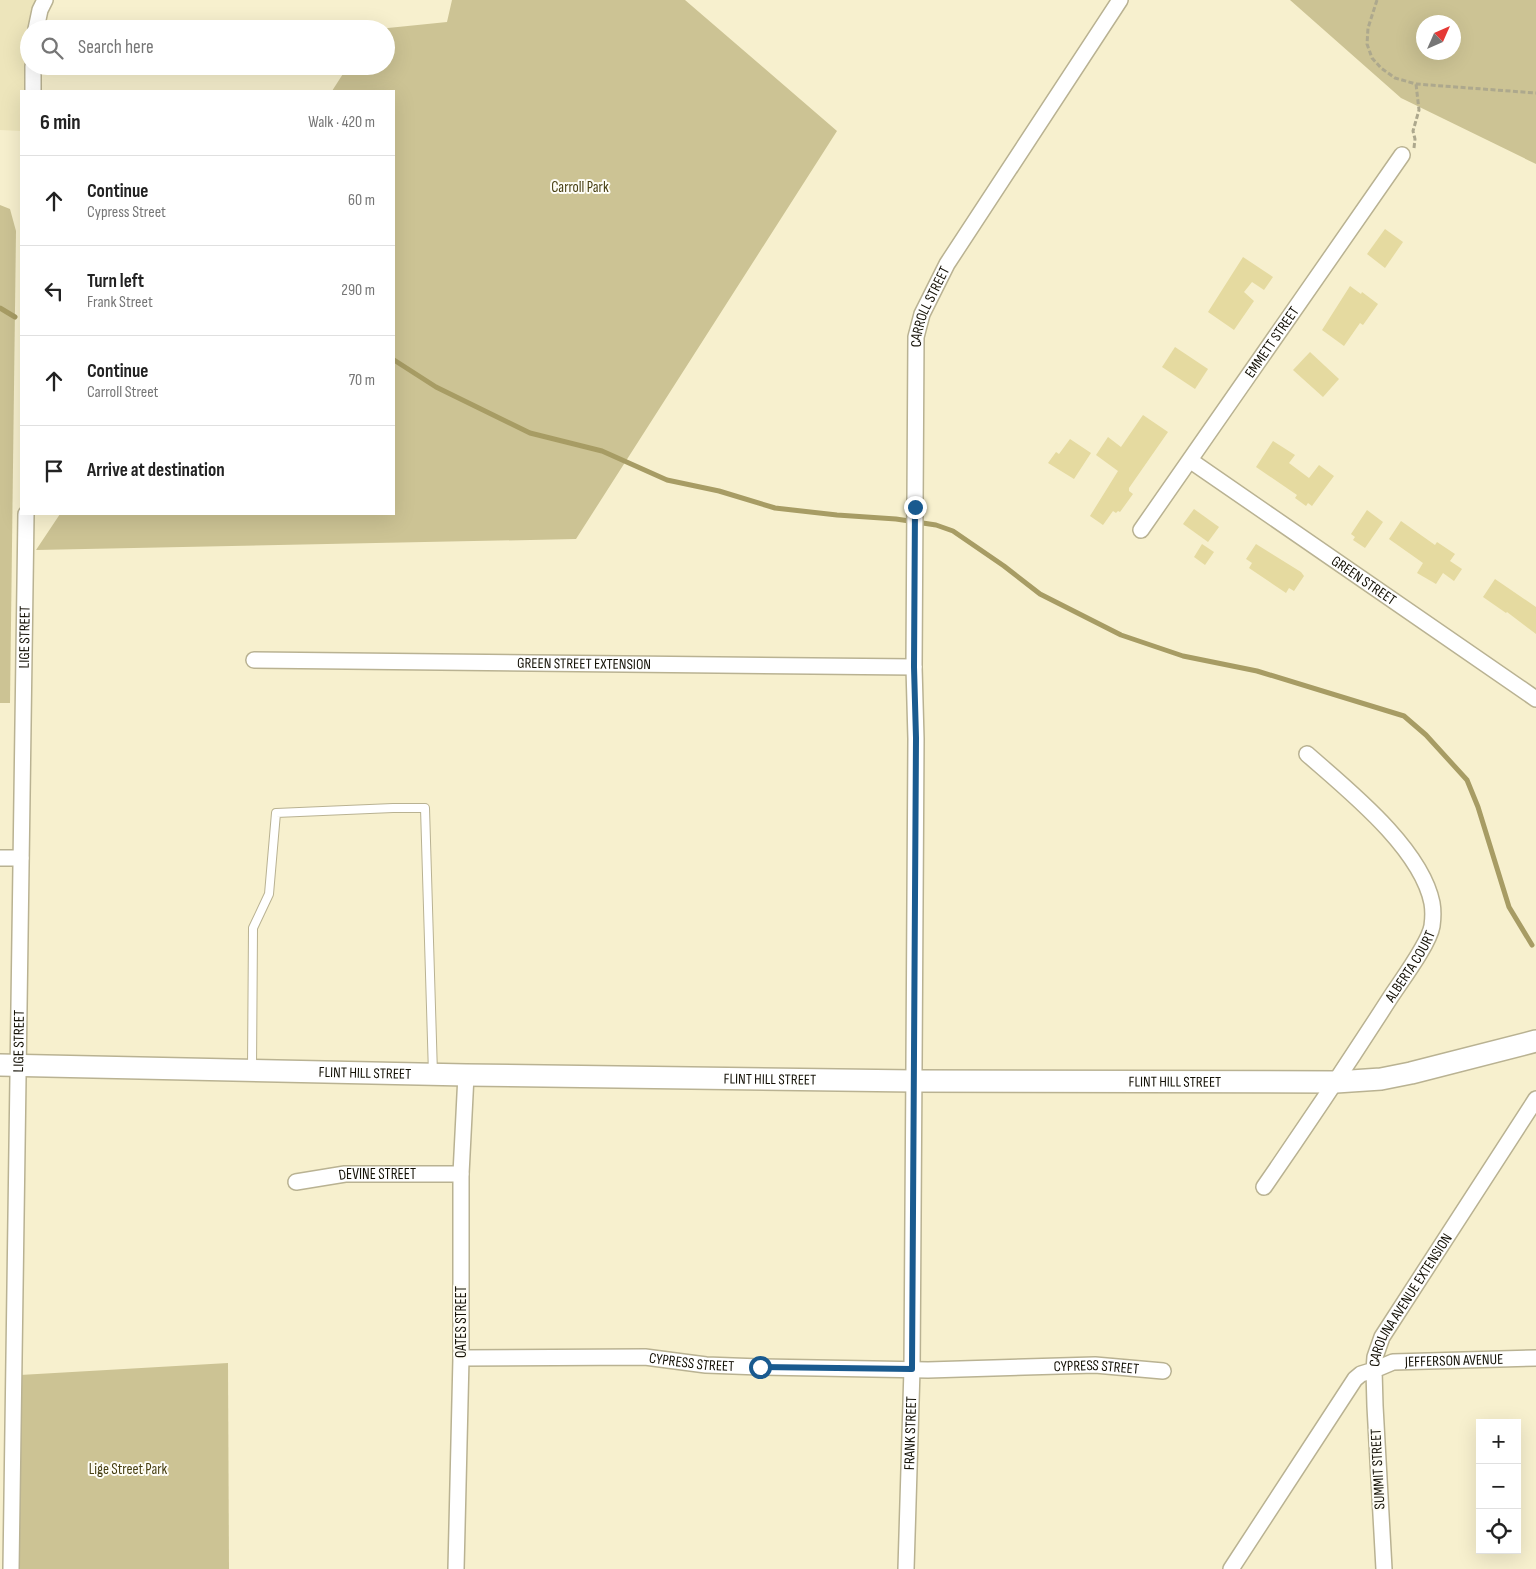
<!DOCTYPE html>
<meta charset="utf-8">
<style>
:root{--surface:#fff;--page:#f2f2f2;--text:#222;--muted:#767676;--line:#e0e0e0}
body{margin:0;font-family:"Sofia Sans Condensed",sans-serif;background:var(--page);color:var(--text)}
.controls{position:absolute;right:15px;bottom:15px;display:grid;overflow:hidden;border-radius:0px;box-shadow:0 5px 20px #0002}
.controls button{width:45px;height:45px;display:grid;place-items:center;padding:0;border:0;border-bottom:1px solid var(--line);background:var(--surface);color:var(--text);font:25px sans-serif}
.compass{position:absolute;left:1416px;top:15px;width:45px;height:45px;border-radius:50%;background:var(--surface);box-shadow:0 5px 20px #0002;rotate:45deg}
.stop{position:absolute;width:15px;height:15px;margin:-11px;border:4px solid #195a8f;border-radius:50%;background:#fff}
.stop.end{background:#195a8f;border-color:#fff;box-shadow:0 1px 5px #0008}
.list{margin:0;padding:0;list-style:none}
h2{display:flex;justify-content:space-between;align-items:center;height:65px;margin:0;padding:0 20px;font-size:21px}
h2 small{font-size:16px;font-weight:400;color:var(--muted)}
.list li{display:grid;grid-template-columns:32px 1fr auto;gap:15px;align-items:center;box-sizing:border-box;height:90px;padding:0 20px;border-top:1px solid var(--line)}
.list b{display:block;font-size:19px;white-space:nowrap}
.list p{margin:0;font-size:16px;white-space:nowrap;color:var(--muted)}
.list em{font-size:16px;font-style:normal;color:var(--muted)}
.icon{flex:none;width:28px;height:28px;fill:none;stroke:currentColor;stroke-width:2;stroke-linecap:round;stroke-linejoin:round}
.map{position:relative;flex:none;width:1536px;height:1569px;overflow:hidden}
.search{position:absolute;background:var(--surface);box-shadow:0 5px 20px #0002;left:20px;top:20px;width:375px;height:55px;display:flex;align-items:center;gap:12px;box-sizing:border-box;padding:0 18px;border-radius:28px;color:var(--muted);font-size:19px}
.panel{position:absolute;background:var(--surface);box-shadow:0 5px 20px #0002;left:20px;top:90px;width:375px;height:425px;border-radius:0px}
.map>svg:first-child{display:block}
</style>
<div class="map">
<svg width="1536" height="1569" viewBox="0 0 1536 1569">
<rect width="100%" height="100%" fill="#f7f0ce"/>
<polygon fill="#ede5bb" points="0,0 35,0 26,45 24,91 21,91 21,131 0,130"/>
<g fill="#ccc394" fill-rule="evenodd">
<polygon points="452,0 685,0 837,131 576,539 36,550 60,514 394,514 394,91 332,91 348,66 386,66 386,29 378,29 447,22"/>
<path d="M 1290,0 L 1536,0 L 1536,164 L 1401,98 ZM 1454,22 L 1454,52 L 1424,52 L 1424,22 Z"/>
<polygon points="0,205 10,209 16,231 10,703 0,703"/>
<polygon points="228,1363 229,1569 20,1569 20,1375"/>
</g>
<g fill="none" stroke-linecap="round" stroke-linejoin="round">
<g stroke="#a79c64" stroke-width="5">
<polyline points="0,308 15,317"/>
<polyline points="394,360 436,387 530,433 602,451 667,480 719,491 775,508 837,515 896,519 936,525 953,531 1004,566 1040,594 1121,635 1183,656 1257,671 1404,716 1426,735 1467,780 1478,807 1509,907 1532,945"/>
</g>
</g>
<g fill="#e5daa0">
<polygon points="1385,229 1403,242 1385,268 1367,254"/>
<polygon points="1243,257 1273,277 1264,290 1252,282 1244,292 1254,301 1234,330 1208,312"/>
<polygon points="1350,286 1361,294 1362,292 1378,304 1363,325 1360,323 1344,346 1322,330"/>
<polygon points="1175,347 1208,369 1195,389 1162,367"/>
<polygon points="1310,352 1339,379 1323,397 1293,370"/>
<polygon points="1143,415 1168,432 1129,488 1129,491 1133,494 1120,512 1118,511 1116,513 1113,511 1103,525 1090,516 1118,471 1096,455 1108,437 1121,447"/>
<polygon points="1070,439 1091,453 1074,479 1048,463 1056,452 1059,454"/>
<polygon points="1273,441 1295,455 1289,463 1309,478 1319,465 1334,476 1312,506 1308,503 1306,506 1295,498 1297,495 1256,467"/>
<polygon points="1194,509 1219,527 1208,542 1183,524"/>
<polygon points="1367,510 1383,522 1365,548 1353,540 1355,537 1351,534"/>
<polygon points="1401,521 1435,545 1437,542 1455,554 1450,561 1462,569 1454,581 1443,573 1436,584 1417,573 1423,563 1389,539"/>
<polygon points="1202,544 1214,552 1205,565 1194,557"/>
<polygon points="1256,544 1301,572 1304,576 1294,591 1289,588 1286,593 1249,568 1252,563 1246,559"/>
<polygon points="1495,579 1536,607 1536,634 1507,612 1506,613 1483,597"/>
</g>
<g fill="none" stroke-linecap="round" stroke-linejoin="round">
<defs>
<polyline id="lane" points="252,1068 253,928 269,894 276,813 393,808 425,808 433,1074"/>
<g id="street">
<polyline points="36,29 40,10 45,0"/>
<polyline points="33,91 33,66"/>
<path id="s1" d="M 1191,461 L 1536,699"/>
<path id="s2" d="M 1141,530 L 1402,155"/>
<path id="s3" d="M 254,660 L 914,667"/>
<polyline points="0,858 21,858"/>
<path id="s4" d="M 296,1182 L 345,1174 L 461,1174"/>
<path id="s5" d="M 1264,1187 C 1307,1125 1349,1062 1390,998 C 1401,981 1429,944 1432,926 C 1433,919 1433,909 1432,903 C 1421,848 1348,790 1307,754"/>
<path id="s6" d="M 461,1358 L 645,1357 L 706,1365 L 760,1367 L 928,1370 L 1095,1365 L 1163,1371"/>
<path id="s7" d="M 11,1569 L 26,514"/>
<polyline points="456,1569 461,1358 461,1174 466,1075"/>
<path id="s8" d="M 906,1569 L 912,1369 L 914,1064 L 916,739 L 914,667 L 916,337 L 922,314 L 947,264 L 1120,0"/>
<path id="s9" d="M 1231,1569 L 1355,1379 L 1361,1374 L 1374,1370 L 1375,1357 L 1382,1337 L 1536,1099"/>
<path id="s10" d="M 1384,1569 L 1375,1406 L 1374,1370 L 1393,1362 L 1536,1358"/>
</g>
<g id="secondary">
<path id="s11" d="M 0,1065 L 466,1075 L 914,1081 L 1336,1082 L 1381,1079 L 1411,1073 L 1536,1041"/>
</g>
</defs>
<use href="#lane" stroke="#b9b292" stroke-width="10"/>
<use href="#street" stroke="#b9b292" stroke-width="18"/>
<use href="#secondary" stroke="#b9b292" stroke-width="24"/>
<g stroke="#ada88d" stroke-width="3" stroke-dasharray="5 2.5" stroke-linecap="butt">
<polyline points="1377,0 1368,28 1367,44 1372,58 1381,68 1395,78 1416,84 1536,93"/>
<polyline points="1414,148 1415,139 1413,131 1419,110 1416,84"/>
</g>
<use href="#lane" stroke="#fff" stroke-width="8"/>
<use href="#street" stroke="#fff" stroke-width="15"/>
<use href="#secondary" stroke="#fff" stroke-width="21"/>
</g>
<g fill="none" stroke-linecap="round" stroke-linejoin="round">
<polyline stroke="#195a8f" stroke-width="6" points="760,1367 912,1369 916,738 914,667 915,507"/>
</g>
<g text-anchor="middle" dominant-baseline="central" stroke-width="4" stroke-linejoin="round" paint-order="stroke">
<g font-size="15" fill="#463e11" stroke="#fefdf6">
<text x="580" y="187">Carroll Park</text>
<text x="128" y="1469">Lige Street Park</text>
</g>
<g font-size="15" fill="#141106" stroke="#fefdf6">
<text stroke="none"><textPath href="#s8" startOffset="1265">CARROLL STREET</textPath></text>
<text stroke="none"><textPath href="#s2" startOffset="229">EMMETT STREET</textPath></text>
<text stroke="none"><textPath href="#s1" startOffset="210">GREEN STREET</textPath></text>
<text stroke="none"><textPath href="#s7" startOffset="932">LIGE STREET</textPath></text>
<text stroke="none"><textPath href="#s3" startOffset="330">GREEN STREET EXTENSION</textPath></text>
<text stroke="none"><textPath href="#s5" startOffset="265">ALBERTA COURT</textPath></text>
<text stroke="none"><textPath href="#s7" startOffset="528">LIGE STREET</textPath></text>
<text stroke="none"><textPath href="#s11" startOffset="365">FLINT HILL STREET</textPath></text>
<text stroke="none"><textPath href="#s11" startOffset="770">FLINT HILL STREET</textPath></text>
<text stroke="none"><textPath href="#s11" startOffset="1175">FLINT HILL STREET</textPath></text>
<text stroke="none"><textPath href="#s4" startOffset="82">DEVINE STREET</textPath></text>
<text stroke="none"><textPath href="#s9" startOffset="328">CAROLINA AVENUE EXTENSION</textPath></text>
<text transform="translate(461 1322) rotate(-90)">OATES STREET</text>
<text stroke="none"><textPath href="#s10" startOffset="281">JEFFERSON AVENUE</textPath></text>
<text stroke="none"><textPath href="#s6" startOffset="231">CYPRESS STREET</textPath></text>
<text stroke="none"><textPath href="#s6" startOffset="636">CYPRESS STREET</textPath></text>
<text stroke="none"><textPath href="#s8" startOffset="136">FRANK STREET</textPath></text>
<text transform="translate(1378 1469) rotate(-93)">SUMMIT STREET</text>
</g>
</g>
</svg>
<div class="controls">
<button>+</button>
<button>−</button>
<button><svg class="icon" aria-label="locate" viewBox="0 0 24 24"><circle cx="12" cy="12" r="6"/><path d="M12 2v4M12 18v4M2 12h4M18 12h4"/></svg></button>
</div>
<svg class="compass" viewBox="-18 -18 36 36"><path d="M0-13l5 13h-10z" fill="#e53935"/><path d="M0 13l5-13h-10z" fill="#767676"/></svg>
<div class="stop" style="left:760px;top:1367px"></div>
<div class="stop end" style="left:915px;top:507px"></div>
<div class="search"><svg class="icon" aria-label="search" viewBox="0 0 24 24"><circle cx="10" cy="10" r="6"/><path d="M15 15l6 6"/></svg>Search here</div>
<section class="panel">
<h2>6 min<small>Walk · 420 m</small></h2>
<ul class="list">
<li><svg class="icon" aria-label="ahead" viewBox="0 0 24 24"><path d="M12 20V5M6 11l6-6 6 6"/></svg><div><b>Continue</b><p>Cypress Street</p></div><em>60 m</em></li>
<li><svg class="icon" aria-label="left" viewBox="0 0 24 24"><path d="M17 20v-9H6M10 6l-5 5 5 5"/></svg><div><b>Turn left</b><p>Frank Street</p></div><em>290 m</em></li>
<li><svg class="icon" aria-label="ahead" viewBox="0 0 24 24"><path d="M12 20V5M6 11l6-6 6 6"/></svg><div><b>Continue</b><p>Carroll Street</p></div><em>70 m</em></li>
<li><svg class="icon" aria-label="arrive" viewBox="0 0 24 24"><path d="M6 21V4h12l-3 4 3 4H6"/></svg><div><b>Arrive at destination</b></div></li>
</ul>
</section>
</div>
